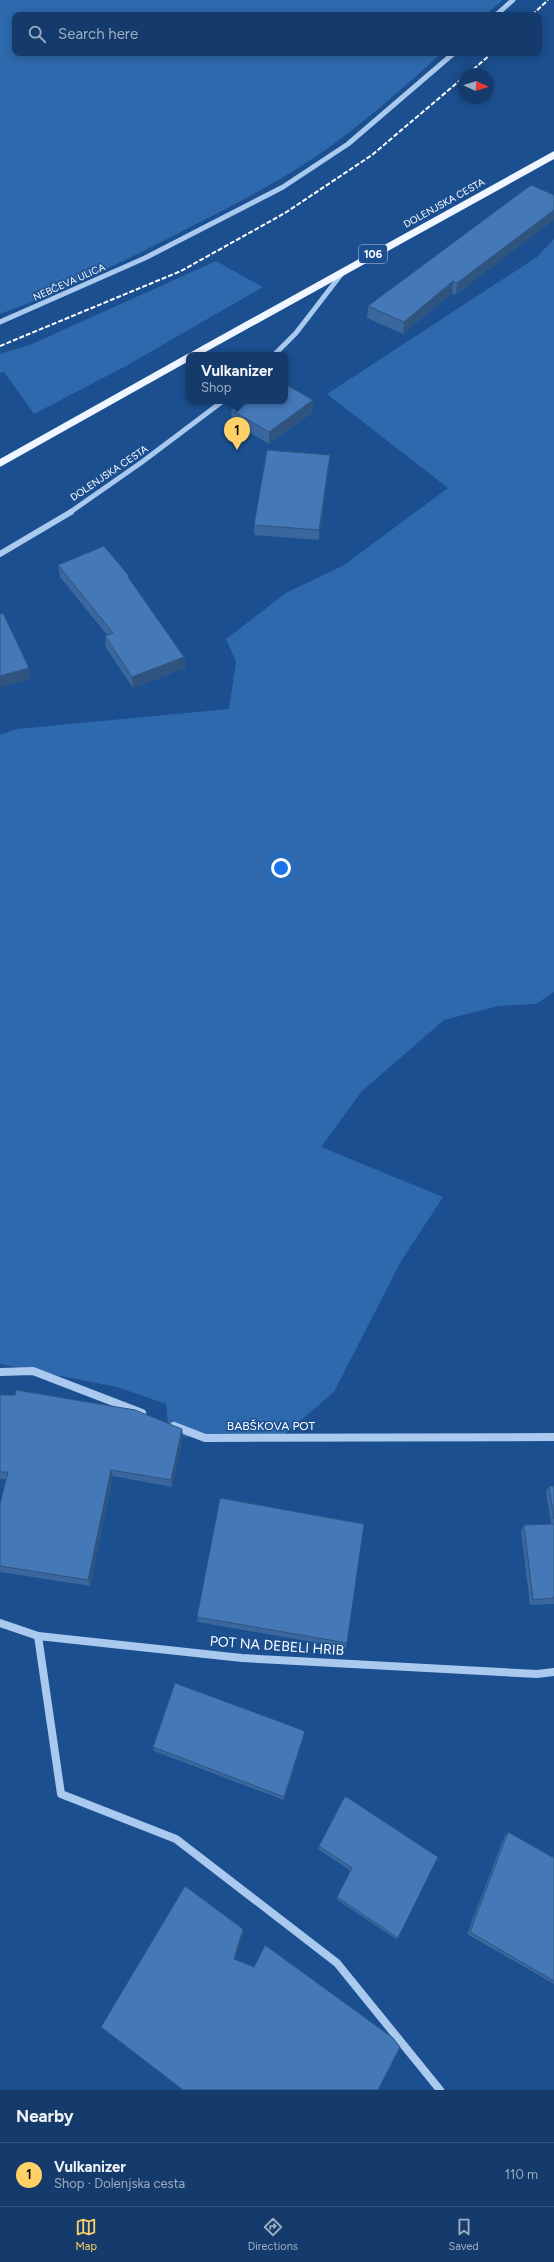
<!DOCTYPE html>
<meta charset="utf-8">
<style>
:root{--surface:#143b6b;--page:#1d4271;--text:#f1f3f6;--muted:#9dadc1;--line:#33557e;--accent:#ffd166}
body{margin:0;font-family:Figtree,sans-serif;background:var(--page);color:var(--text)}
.compass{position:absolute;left:458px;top:68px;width:36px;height:36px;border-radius:50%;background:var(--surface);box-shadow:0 2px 10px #0003;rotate:93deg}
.you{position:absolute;left:281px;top:868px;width:14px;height:14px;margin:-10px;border:3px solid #fff;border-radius:50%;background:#1a73e8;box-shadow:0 0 0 6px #1a73e833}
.badge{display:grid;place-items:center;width:26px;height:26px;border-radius:50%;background:var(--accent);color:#111;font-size:13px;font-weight:700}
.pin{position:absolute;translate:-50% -33px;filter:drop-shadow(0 1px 2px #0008)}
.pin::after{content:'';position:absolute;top:21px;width:14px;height:12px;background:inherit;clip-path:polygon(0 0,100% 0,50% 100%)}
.popup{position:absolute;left:186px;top:352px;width:102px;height:52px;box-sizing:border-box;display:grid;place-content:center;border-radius:8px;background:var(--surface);filter:drop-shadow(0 1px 3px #0005);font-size:13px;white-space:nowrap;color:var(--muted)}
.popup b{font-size:15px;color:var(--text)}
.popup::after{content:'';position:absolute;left:50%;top:100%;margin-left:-8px;border:8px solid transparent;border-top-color:var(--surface)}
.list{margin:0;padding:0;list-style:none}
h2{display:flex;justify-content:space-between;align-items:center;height:52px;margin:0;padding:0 16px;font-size:17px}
h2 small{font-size:13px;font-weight:400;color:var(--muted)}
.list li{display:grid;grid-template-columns:26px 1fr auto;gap:12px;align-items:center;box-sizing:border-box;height:64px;padding:0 16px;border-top:1px solid var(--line)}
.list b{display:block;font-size:15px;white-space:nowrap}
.list p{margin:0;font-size:13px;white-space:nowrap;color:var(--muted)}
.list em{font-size:13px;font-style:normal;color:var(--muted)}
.icon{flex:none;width:22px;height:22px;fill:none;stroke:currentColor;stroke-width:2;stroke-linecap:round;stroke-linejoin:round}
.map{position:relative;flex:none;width:554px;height:2090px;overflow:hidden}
.search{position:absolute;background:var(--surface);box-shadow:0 2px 10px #0003;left:12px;right:12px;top:12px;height:44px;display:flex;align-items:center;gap:10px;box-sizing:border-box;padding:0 14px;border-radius:8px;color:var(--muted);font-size:15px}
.sheet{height:116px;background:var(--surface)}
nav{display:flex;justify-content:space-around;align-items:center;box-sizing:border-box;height:56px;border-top:1px solid var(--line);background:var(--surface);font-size:11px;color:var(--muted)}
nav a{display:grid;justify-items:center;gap:2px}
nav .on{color:var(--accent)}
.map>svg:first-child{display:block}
</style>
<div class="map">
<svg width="554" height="2090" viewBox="0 0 554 2090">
<rect width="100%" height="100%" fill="#1b4f8f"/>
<g fill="#2e69ad">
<path d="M 0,0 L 503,0 L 485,15 L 15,15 L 15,53 L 442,53 C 404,87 365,122 324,151 C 284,179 241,201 198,223 C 133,257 68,289 0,314 Z"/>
<polygon points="554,239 554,992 536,1004 498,1006 444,1020 362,1091 321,1147 443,1197 400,1263 334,1392 280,1438 238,1442 169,1435 166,1404 117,1387 0,1364 0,735 17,729 229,709 236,661 226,639 286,593 344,565 448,488 327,394 537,257"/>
<polygon points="216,261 263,287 126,366 34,414 4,372 0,373 0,354 32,344"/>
</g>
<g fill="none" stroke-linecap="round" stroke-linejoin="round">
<g stroke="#a9c9ee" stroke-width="5">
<polyline points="496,15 513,0"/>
<polyline points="0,322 145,258 283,187 348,144 454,53"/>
<polyline points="274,355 296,333 343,272"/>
<polyline points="69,513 142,462 223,401"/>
</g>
<polyline stroke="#a9c9ee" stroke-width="6" points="0,554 71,512"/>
<g stroke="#a9c9ee" stroke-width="8">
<polyline points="0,1372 33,1371 142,1413"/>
<polyline points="174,1426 205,1438 554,1437"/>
<polyline points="0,1623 38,1636 242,1658 537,1674 554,1672"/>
<polyline points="38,1636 61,1794 176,1839 337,1963 440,2090"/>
</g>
<g stroke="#f0f6ff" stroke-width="7">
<polyline points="193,355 554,155"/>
<polyline points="0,463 189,357"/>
</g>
<g stroke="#fff" stroke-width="2" stroke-dasharray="5 2" stroke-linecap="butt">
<polyline points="532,15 548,0"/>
<polyline points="468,74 492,53"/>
<polyline points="0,346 181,271 285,213 372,155 464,77"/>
</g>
</g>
<g fill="#3a679d">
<polygon points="498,210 456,295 452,293 403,334 367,318 368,306"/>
<polygon points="231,410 313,412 269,444 232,422"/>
<polygon points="329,465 319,540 254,535 254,525"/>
<polygon points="58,565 130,580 184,657 185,668 133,688 106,648 105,636 107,635 60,577"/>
<polygon points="0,1395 15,1395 183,1436 172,1487 113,1476 90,1586 0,1572 0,1504 6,1479 0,1479"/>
<polygon points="549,1486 554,1486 554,1604 530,1605 521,1531 524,1525 551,1524 546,1492"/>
<polygon points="364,1524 346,1648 198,1622 197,1617"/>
<polygon points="304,1735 284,1800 154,1751 153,1747"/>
<polygon points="345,1796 398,1938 396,1939 336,1899 351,1871 318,1849 319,1846"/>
<polygon points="508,1832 554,1858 554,1984 467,1934 505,1835"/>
</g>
<g fill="#305480">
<polygon points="554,210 554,220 456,295 457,283"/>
<polygon points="453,281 452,293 403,334 404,322"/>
<polygon points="313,400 313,412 269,444 269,432"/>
<polygon points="330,455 329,465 319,540 319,530"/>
<polygon points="184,657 185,668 133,688 132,677"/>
<polygon points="29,668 31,679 0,688 0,676"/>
<polygon points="182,1429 183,1436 172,1487 171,1480"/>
<polygon points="111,1470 113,1476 90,1586 88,1580"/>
<polygon points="305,1731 304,1735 284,1800 284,1797"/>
<polygon points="243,1929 244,1931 235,1960 234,1959"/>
</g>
<g fill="#4478b7" stroke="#305480">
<polygon points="531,185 554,195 554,210 457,283 453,281 404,322 368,306"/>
<polygon points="285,384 313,400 269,432 231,410 244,401 285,401"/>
<polygon points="267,450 330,455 319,530 254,525"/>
<polygon points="104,546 129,576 128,577 184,657 132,677 105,636 113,633 58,565"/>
<polygon points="3,613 29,668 0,676 0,614"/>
<polygon points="16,1390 135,1410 182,1429 171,1480 111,1470 88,1580 0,1566 0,1504 8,1472 0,1472 0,1395 15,1395"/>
<polygon points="549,1486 554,1486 554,1519"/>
<polygon points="220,1498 364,1524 347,1643 197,1617"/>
<polygon points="554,1524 554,1598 533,1600 524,1525"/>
<polygon points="175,1683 305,1731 284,1797 153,1747"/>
<polygon points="345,1796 438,1857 398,1938 337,1897 352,1868 319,1846"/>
<polygon points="508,1832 554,1858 554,1981 470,1932"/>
<polygon points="185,1886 243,1929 234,1959 254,1967 265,1945 393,2038 400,2047 378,2090 183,2090 101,2027"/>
</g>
<g text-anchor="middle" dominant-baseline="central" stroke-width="3" stroke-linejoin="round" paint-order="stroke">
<g font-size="10" fill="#fff" stroke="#1b4f8f">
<text transform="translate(444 203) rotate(-29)">DOLENJSKA CESTA</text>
<text transform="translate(69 282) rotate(-24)">NEBČEVA ULICA</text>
<text transform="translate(109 473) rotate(-34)">DOLENJSKA CESTA</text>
</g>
<rect fill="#1b4f8f" stroke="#bbcadd" stroke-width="1" x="359" y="245" width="28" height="18" rx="3"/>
<g font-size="11" font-weight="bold" fill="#fff">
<text x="373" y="254">106</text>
</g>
<g font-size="12" fill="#fff" stroke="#1b4f8f">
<text x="271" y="1426">BABŠKOVA POT</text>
</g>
<g font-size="14" fill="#fff" stroke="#1b4f8f">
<text transform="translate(277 1646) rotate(4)">POT NA DEBELI HRIB</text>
</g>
</g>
</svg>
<svg class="compass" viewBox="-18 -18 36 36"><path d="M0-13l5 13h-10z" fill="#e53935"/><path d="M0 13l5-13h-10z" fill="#9dadc1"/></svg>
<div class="you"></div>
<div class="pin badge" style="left:237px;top:450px">1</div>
<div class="popup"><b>Vulkanizer</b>Shop</div>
<div class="search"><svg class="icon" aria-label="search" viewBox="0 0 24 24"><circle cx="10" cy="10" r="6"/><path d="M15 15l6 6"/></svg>Search here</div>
</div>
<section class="sheet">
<h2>Nearby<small></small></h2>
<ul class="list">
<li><span class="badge">1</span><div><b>Vulkanizer</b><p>Shop · Dolenjska cesta</p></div><em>110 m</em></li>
</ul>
</section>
<nav>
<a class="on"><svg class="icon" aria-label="map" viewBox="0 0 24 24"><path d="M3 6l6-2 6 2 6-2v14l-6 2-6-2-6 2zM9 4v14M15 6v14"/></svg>Map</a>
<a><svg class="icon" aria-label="directions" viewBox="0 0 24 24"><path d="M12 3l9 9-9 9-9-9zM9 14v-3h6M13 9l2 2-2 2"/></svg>Directions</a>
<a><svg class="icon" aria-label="saved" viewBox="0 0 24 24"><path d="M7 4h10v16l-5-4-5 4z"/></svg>Saved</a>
</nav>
